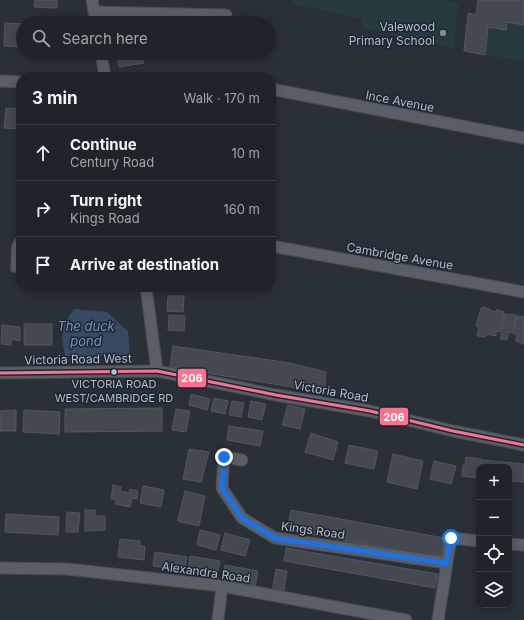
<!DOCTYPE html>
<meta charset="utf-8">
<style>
:root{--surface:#20242a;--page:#282c32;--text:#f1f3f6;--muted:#a2a4a8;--line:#3d4147}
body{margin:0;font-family:Inter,sans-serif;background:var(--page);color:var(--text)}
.controls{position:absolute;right:12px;bottom:12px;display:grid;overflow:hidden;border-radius:8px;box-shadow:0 2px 10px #0003}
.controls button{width:36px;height:36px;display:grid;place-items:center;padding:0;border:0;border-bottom:1px solid var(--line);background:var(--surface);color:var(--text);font:20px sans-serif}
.stop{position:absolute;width:12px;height:12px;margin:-9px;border:3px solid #1a73e8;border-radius:50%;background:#fff}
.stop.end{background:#1a73e8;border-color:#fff;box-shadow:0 1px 4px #0008}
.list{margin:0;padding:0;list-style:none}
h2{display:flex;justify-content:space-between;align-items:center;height:52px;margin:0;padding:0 16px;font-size:17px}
h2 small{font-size:13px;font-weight:400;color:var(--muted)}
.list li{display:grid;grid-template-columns:26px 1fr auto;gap:12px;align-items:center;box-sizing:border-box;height:56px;padding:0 16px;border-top:1px solid var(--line)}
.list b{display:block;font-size:15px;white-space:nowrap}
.list p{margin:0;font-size:13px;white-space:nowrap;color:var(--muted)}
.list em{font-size:13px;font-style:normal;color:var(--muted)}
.icon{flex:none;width:22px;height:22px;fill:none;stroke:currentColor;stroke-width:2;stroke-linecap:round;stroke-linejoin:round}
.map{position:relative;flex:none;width:524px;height:620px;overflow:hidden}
.search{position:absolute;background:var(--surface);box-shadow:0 2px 10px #0003;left:16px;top:16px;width:260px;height:44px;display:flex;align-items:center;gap:10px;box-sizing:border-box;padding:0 14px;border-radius:22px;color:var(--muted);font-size:15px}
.panel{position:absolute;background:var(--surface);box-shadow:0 2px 10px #0003;left:16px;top:72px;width:260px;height:220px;border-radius:16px}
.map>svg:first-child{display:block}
</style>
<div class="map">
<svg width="524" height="620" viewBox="0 0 524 620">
<rect width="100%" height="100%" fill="#2a3038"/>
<g fill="#273a3e">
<polygon points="293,0 445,0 446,1 459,4 453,49 362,28 363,19 293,4"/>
<polygon points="507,22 524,25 524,61 485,55 488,27 506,30"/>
</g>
<polygon fill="#384963" points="74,309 107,312 128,331 130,356 65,356 62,338 64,324"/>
<g fill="#444950" stroke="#52575f">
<polygon points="35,0 57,0 57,8 34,7"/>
<polygon points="478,0 524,0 524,25 507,22 506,30 488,27 485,55 464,51 468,13 476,15"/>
<polygon points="5,23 23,24 23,47 4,46"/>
<polygon points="117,53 142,53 144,63 119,67"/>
<polygon points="6,108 21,109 21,129 4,128"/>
<polygon points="168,287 184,287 184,289 168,290"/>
<polygon points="168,296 184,296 183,312 167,311"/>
<polygon points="483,307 490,309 489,310 497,312 497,309 504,312 503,314 505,314 500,332 496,331 496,336 487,334 485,337 477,336 479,327 476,326 481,308 482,309"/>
<polygon points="506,314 516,315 512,333 509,332 507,340 500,339"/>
<polygon points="169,315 185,316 184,331 168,330"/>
<polygon points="517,316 524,317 524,344 516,341 517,334 513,334"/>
<rect x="24" y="324" width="28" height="21"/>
<polygon points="2,325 20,327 20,341 11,339 11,345 1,344"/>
<polygon points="173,346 290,363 326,372 324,394 292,387 170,367"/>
<polygon points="191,394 210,399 207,410 189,405"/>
<polygon points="214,398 228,401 225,414 211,411"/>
<polygon points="232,401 244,403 241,417 229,415"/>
<polygon points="251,401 266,404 262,420 248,417"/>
<polygon points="288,405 305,409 300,429 282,425"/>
<polygon points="162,408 162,431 65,432 65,409"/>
<polygon points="176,409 190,411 186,432 172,430"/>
<polygon points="16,410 16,431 0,431 0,411"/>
<polygon points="24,410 60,412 59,434 23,432"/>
<polygon points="229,426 263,431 260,446 227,440"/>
<polygon points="311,433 338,442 333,460 305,452"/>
<polygon points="349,445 378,451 374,469 345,463"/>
<polygon points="189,449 209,452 201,482 183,479"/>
<polygon points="393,454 423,461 417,489 387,482"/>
<polygon points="466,457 481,459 478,478 462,476 463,465 465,465"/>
<polygon points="482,460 524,464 524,482 509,481 509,467 481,467"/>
<polygon points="434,461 456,466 451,484 430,479"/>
<polygon points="113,485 121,487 120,491 129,493 130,489 138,491 137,499 132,498 130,507 115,504 116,500 111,499"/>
<polygon points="143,486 164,490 161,507 140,503"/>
<polygon points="185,491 205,496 199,526 178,521"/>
<polygon points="85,510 95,510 95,516 105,516 105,530 85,531"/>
<polygon points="291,510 444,538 441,558 287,530"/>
<polygon points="67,512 80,513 78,532 66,532"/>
<polygon points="6,514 59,517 58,535 5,532"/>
<polygon points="200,530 220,535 216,550 197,545"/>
<polygon points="225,533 250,540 245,556 221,550"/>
<polygon points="120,539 140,541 140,546 145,546 144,560 118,557"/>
<polygon points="286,548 438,574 435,588 284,561"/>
<polygon points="155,552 187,557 184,571 153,566"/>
<polygon points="190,556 220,561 217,577 188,572"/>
<polygon points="225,565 258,571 255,588 222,582"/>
<polygon points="276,569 287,571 283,595 272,593"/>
</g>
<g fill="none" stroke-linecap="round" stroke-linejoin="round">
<defs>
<polyline id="service" points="14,269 15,246 17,242 21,241"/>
<g id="minor">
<polyline points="92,0 96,23"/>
<polyline points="94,12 226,15"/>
<polyline points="101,53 105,77"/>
<polyline points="0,81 21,82"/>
<polyline points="271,89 524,138"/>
<polyline points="271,246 524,292"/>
<polyline points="146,287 157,371"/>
<polyline points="0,373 157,371 276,395 370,411 453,431 524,445"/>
<polyline points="242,460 224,457 222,488 242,518 275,538 446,563"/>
<polyline points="509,544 524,545"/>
<polyline points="0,568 67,569 222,586 406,620"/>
<polyline points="218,620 222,586"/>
<polyline points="438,620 451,538 479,541"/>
</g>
</defs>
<use href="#service" stroke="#484c53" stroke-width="8"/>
<use href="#minor" stroke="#484c53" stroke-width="13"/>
<use href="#service" stroke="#5a5e66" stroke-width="5.5"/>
<use href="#minor" stroke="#5a5e66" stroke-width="11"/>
<defs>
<polyline id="bus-1" points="0,373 157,371 276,395 370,411 453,431 524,445"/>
</defs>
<use href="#bus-1" stroke="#1d2633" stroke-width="6"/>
<use href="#bus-1" stroke="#fc738d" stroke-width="3"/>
</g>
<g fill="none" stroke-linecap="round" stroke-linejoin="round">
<polyline stroke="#1a73e8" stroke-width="5" points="224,457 222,488 242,518 275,538 446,563 451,538"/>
</g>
<circle fill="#848b96" stroke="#1d2633" stroke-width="1.5" cx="443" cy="33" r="4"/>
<circle fill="#b4bcc9" stroke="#1d2633" stroke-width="1.5" cx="114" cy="372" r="3.5"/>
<g text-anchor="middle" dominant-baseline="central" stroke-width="3" stroke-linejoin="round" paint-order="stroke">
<g font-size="11" fill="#b4bcc9" stroke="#1d2633">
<text x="114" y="384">VICTORIA ROAD<tspan x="114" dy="14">WEST/CAMBRIDGE RD</tspan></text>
</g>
<g font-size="12" fill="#b4bcc9" stroke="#1d2633" text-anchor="end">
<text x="435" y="26">Valewood<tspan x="435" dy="14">Primary School</tspan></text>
</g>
<g font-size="12" fill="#b4bcc9" stroke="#1d2633">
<text transform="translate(400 101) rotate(11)">Ince Avenue</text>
<text transform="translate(400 256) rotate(10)">Cambridge Avenue</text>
<text transform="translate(78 359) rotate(-1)">Victoria Road West</text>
<text transform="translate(331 391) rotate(10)">Victoria Road</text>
<text transform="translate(313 530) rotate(8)">Kings Road</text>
<text transform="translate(206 572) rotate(8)">Alexandra Road</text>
</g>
<g font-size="13" font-style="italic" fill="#7c92b1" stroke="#1d2633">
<text x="86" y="326">The duck<tspan x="86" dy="15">pond</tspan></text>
</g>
</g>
<g stroke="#1d2633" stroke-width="1.5">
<rect x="177" y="368" width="30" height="20" rx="4" fill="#fc738d"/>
<rect x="379" y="407" width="30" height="19" rx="4" fill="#fc738d"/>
</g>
<g font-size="11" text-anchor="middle" font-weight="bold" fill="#fff">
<text x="192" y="382">206</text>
<text x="394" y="421">206</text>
</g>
</svg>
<div class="controls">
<button>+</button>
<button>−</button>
<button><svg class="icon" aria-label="locate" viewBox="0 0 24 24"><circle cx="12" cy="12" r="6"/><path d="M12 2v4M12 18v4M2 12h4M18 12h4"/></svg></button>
<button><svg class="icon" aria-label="layers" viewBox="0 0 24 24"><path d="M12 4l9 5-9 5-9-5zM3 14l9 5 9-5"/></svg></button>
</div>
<div class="stop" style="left:451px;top:538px"></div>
<div class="stop end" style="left:224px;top:457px"></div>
<div class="search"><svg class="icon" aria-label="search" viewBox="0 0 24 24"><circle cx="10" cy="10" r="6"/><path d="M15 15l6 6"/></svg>Search here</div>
<section class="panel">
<h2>3 min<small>Walk · 170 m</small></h2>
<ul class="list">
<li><svg class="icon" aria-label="ahead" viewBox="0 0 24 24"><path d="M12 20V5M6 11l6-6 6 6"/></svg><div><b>Continue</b><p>Century Road</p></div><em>10 m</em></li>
<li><svg class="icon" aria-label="right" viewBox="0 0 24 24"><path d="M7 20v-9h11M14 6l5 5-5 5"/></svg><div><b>Turn right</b><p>Kings Road</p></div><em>160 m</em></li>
<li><svg class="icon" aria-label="arrive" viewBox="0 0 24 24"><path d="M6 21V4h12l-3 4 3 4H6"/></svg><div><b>Arrive at destination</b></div></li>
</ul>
</section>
</div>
